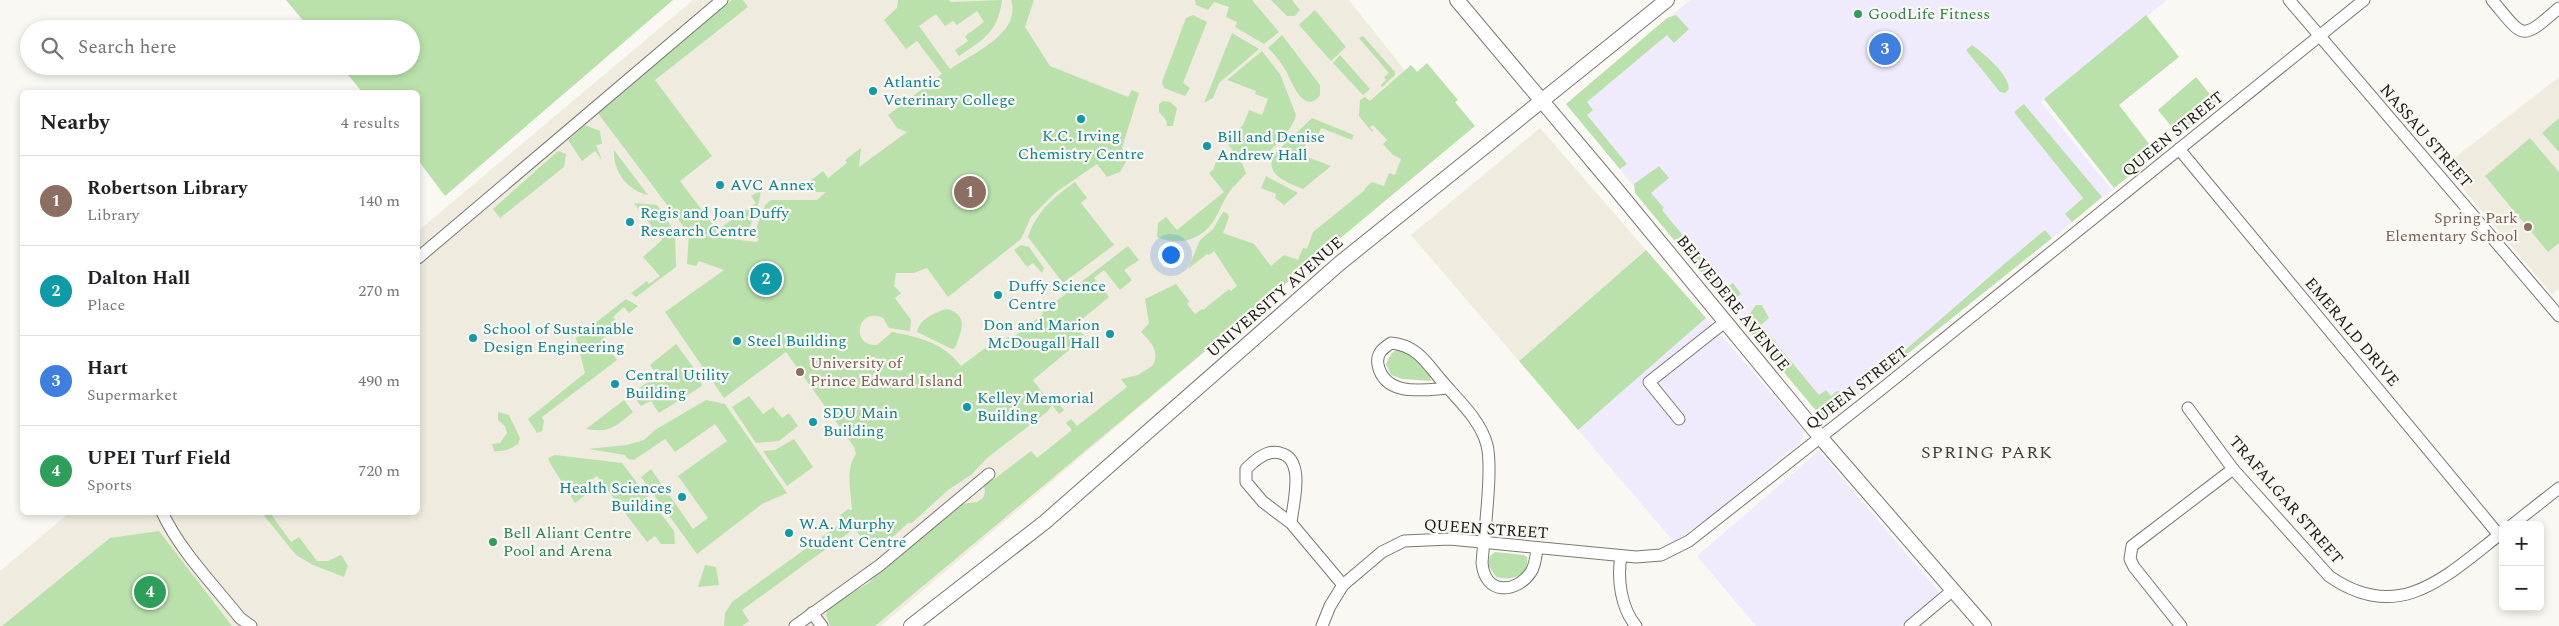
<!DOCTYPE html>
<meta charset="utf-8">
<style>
:root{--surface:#fff;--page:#f2f2f2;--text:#202124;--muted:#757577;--line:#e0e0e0;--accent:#ea580c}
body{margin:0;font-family:Spectral,serif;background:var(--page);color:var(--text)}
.controls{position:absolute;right:15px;bottom:15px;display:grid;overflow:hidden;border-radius:8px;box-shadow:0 2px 8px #0003}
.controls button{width:45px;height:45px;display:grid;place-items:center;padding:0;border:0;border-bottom:1px solid var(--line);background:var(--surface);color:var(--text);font:25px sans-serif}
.you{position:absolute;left:1170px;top:254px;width:18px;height:18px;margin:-12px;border:4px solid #fff;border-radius:50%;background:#1a73e8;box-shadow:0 0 0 8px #1a73e833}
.badge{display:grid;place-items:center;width:32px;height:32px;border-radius:50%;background:var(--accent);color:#fff;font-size:16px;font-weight:700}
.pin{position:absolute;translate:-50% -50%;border:2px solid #fff;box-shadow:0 1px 5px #0006}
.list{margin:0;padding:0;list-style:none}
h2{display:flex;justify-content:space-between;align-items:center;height:65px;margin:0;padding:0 20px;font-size:21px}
h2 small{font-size:16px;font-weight:400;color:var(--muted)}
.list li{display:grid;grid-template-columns:32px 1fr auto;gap:15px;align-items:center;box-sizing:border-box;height:90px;padding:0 20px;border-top:1px solid var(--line)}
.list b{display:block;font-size:19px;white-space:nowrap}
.list p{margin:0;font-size:16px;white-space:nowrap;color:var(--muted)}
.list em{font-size:16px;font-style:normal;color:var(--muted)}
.icon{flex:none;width:28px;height:28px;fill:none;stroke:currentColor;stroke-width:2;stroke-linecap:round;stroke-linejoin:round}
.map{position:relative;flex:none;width:2559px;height:626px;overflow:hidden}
.search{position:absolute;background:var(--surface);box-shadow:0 2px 8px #0003;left:20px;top:20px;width:400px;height:55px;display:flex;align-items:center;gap:12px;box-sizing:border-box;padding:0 18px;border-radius:28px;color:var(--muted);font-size:19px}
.panel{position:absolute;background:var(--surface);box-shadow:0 2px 8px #0003;left:20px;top:90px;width:400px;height:425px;border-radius:8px}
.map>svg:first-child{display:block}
</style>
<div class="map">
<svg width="2559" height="626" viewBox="0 0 2559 626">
<rect width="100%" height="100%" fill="#faf8f2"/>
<g fill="#f0ebfc">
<polygon points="1690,0 2165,0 2166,1 2041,102 2112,190 1826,420 1566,104"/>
<polygon points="1706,318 1804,431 1801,442 1709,517 1674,542 1578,430"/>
<polygon points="1819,451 1940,593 1901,626 1756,626 1697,556"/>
</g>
<g fill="#f0ebdf">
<polygon points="693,0 1349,0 1414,82 1461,135 881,626 0,626 0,571 69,513 418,512 418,231"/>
<polygon points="2559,77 2559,289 2552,294 2444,166"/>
<polygon points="1540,128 1646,250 1519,361 1411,235"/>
</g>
<g fill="#bae1ac">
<polygon points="286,0 673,0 445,196 418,160 418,92 362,92 341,66 411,66 411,29 310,29"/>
<path d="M 732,0 L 743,0 L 748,7 L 655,80 L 712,156 L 680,181 L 717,230 L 756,203 L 751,196 L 761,190 L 759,202 L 748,232 L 734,236 L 698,235 L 756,242 L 759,240 L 754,234 L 765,205 L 771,200 L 817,200 L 826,192 L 796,192 L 823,171 L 828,178 L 847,163 L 845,160 L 861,148 L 859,167 L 907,132 L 897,128 L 888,115 L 942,74 L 917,41 L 906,49 L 884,20 L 897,8 L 898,0 L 949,0 L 951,2 L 1002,0 C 998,32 984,39 959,56 L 955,50 L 968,41 L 965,36 L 984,22 L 977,11 L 957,25 L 953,21 L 945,26 L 936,14 L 919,26 L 950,69 C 972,54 1022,33 1011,0 L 1034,0 L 1025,27 L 1050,66 L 1128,97 L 1132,90 L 1139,93 L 1122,148 L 1127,160 L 1120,172 L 1107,177 L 1097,164 L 1055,193 L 1031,217 L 1021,239 L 948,297 L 927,268 L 914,273 L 896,273 L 894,286 L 901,293 L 895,298 L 911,320 L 910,331 L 889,328 L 883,318 C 858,306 849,346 877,345 L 892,332 C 919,337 944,343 961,366 L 992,343 L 995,347 L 1008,337 L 1011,339 L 1043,314 L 1042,312 L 1128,246 L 1139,260 L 1124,270 L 1132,280 L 1120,290 L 1104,270 L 1094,278 L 1109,297 L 1075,325 L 1085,337 L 1033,380 L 1051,404 L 1056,401 L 1064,410 L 1059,414 L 1052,405 L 1047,412 L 987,458 L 971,475 L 948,490 L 912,523 L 908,523 L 885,544 L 874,544 L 865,535 L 861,537 L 855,529 L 841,538 L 742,610 L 749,621 L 742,626 L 724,626 L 725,613 L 732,602 L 844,521 L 840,515 L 848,509 L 852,510 C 851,491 845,469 856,454 L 854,447 L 786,352 L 724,398 L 665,312 L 724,270 L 699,261 L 696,266 L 687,264 L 689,234 L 597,112 Z"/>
<polygon points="1195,0 1252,0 1279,32 1264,44 1235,27 1237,22 1226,17 1229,7 1214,2 1208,10 1196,5"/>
<polygon points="1271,0 1292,0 1300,10 1295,16 1287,16"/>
<polygon points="1315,10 1346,47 1331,61 1299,25"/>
<polygon points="1193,15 1207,22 1183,83 1190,88 1185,96 1164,88 1162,82 1186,18"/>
<polygon points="1676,15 1689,29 1674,43 1667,35 1587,102 1593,110 1587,115 1627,164 1620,169 1566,104 1667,18"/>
<polygon points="2146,15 2179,57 2119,105 2157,154 2114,188 2044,99"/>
<polygon points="1232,33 1259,49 1219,83 1213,98 1204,103"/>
<path d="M 1282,35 L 1320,85 L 1320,95 C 1304,117 1291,80 1285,69 C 1280,61 1274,54 1268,48 Z"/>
<polygon points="1363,36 1395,72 1395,75 1382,87 1381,85 1386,80 1384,77 1389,73 1359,38"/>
<path d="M 1972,45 C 1984,54 2008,73 2009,89 L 2005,93 L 2000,92 L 1966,50 Z"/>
<path d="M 1262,51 L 1280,74 L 1296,115 C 1294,129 1264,161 1251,161 L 1233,151 L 1225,140 L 1243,125 L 1249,110 L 1262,115 L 1268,99 L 1255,94 L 1256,91 L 1227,80 Z"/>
<polygon points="1340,55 1370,89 1363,95 1333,63"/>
<path d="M 1427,63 L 1458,100 L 1455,102 L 1475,126 L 875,626 L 830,626 L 826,615 L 828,607 L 869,583 L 878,572 L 955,505 L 977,502 L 983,498 L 985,492 L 983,479 L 988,475 L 993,480 L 1031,451 L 1037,458 L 1072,430 L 1066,423 L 1071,419 L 1077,426 L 1127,387 L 1121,379 L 1138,375 L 1153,365 C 1160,351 1151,342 1141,332 L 1149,323 L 1145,299 L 1176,284 L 1189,301 L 1187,304 L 1195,314 L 1202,309 L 1203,310 L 1229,289 L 1231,291 L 1237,286 L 1214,251 L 1209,255 L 1207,254 L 1188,269 L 1200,240 L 1213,229 L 1223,212 L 1227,213 L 1229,217 L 1223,233 L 1254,244 L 1271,266 L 1284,255 L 1298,260 L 1303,248 L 1307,249 L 1313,232 L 1365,190 L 1364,189 L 1372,182 L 1384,186 L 1389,173 L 1395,175 L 1401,159 L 1393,155 L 1383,144 L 1387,140 L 1373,125 L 1370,127 L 1373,131 L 1372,132 L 1359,116 L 1360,100 L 1365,97 L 1370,101 L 1411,65 L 1417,72 Z"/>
<polygon points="2196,77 2218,104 2179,136 2158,110"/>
<polygon points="1163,101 1170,102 1177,108 1173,126 1167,126 1166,120 1159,112 1159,104"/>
<polygon points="2024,104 2102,197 2072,222 2065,214 2083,198 2014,112"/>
<path d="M 1312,118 L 1354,135 L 1352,140 L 1321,128 L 1315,144 L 1307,141 L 1302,155 L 1331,166 L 1303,189 C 1289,183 1263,175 1274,154 Z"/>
<polygon points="2559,118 2559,152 2542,133"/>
<polygon points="585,125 600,131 602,144 596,145 602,160 595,151 582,161 568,140"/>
<polygon points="2530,138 2559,172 2559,243 2548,252 2485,176"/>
<path d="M 614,150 L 648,195 C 627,190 613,172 614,150 Z"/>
<polygon points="558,151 566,154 564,167 500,218 493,209"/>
<path d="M 1220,151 L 1242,163 L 1246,173 C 1241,180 1233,186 1228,194 C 1222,203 1219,213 1213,222 C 1200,241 1177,246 1157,237 L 1158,223 L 1166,217 L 1177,230 L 1224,192 L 1209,173 L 1213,170 Z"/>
<polygon points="1659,166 1669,178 1651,193 1664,208 1662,210 1726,288 1733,283 1741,294 1737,297 1723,299 1635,193 1634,184"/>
<polygon points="1266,176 1298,193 1284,205 1275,198 1276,194 1261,188"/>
<path d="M 1075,182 L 1087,198 L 1081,203 L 1114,245 L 1063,283 L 1028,237 C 1036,212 1054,197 1075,182 Z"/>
<polygon points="634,203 657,205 675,232 676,267 636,297 631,293 647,281 649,284 660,276 643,257 662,240"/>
<path d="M 2045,230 L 2052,238 L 1877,378 L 1875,375 C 1933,328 1987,277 2045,230 Z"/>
<polygon points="1021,245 1029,247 1044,268 1042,273 1033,263 1027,267 1014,250"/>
<polygon points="1646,250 1706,318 1578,430 1519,361"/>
<polygon points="626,299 638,306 629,313 624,307 613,317 620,325 602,339 617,360 542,417 544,421 542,431 537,433 528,419 585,373 576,338"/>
<polygon points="1756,305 1762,305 1769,318 1761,325 1819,395 1826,390 1831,396 1837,391 1859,393 1826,420 1823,419 1746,327 1747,317"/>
<path d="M 947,309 C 970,315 961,332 955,348 L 952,349 L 917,332 C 919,319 936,312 947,309 Z"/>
<polygon points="676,344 699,375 702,386 659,413 651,401 641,406 632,394 657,375 650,365"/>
<polygon points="1396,350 1407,350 1430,376 1431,381 1402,379 1391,375 1386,364 1391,354"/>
<polygon points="749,396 763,414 773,407 782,418 789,413 798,426 779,441 756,443 732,407"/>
<path d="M 624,400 L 633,412 C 615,427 610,433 586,429 Z"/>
<polygon points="706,400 725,404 787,493 762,504 697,554 641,477 651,469 693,529 708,518 678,476 727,441 715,424 675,452 665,439 634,460 628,459 625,455 588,449 626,445 644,440 655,430"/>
<path d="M 498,412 L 509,415 L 520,438 L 518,444 C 510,449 504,452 494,451 L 492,444 L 500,443 L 507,433 L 505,426 L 498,420 Z"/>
<polygon points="794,439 813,467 787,486 763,451 775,450"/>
<polygon points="555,455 622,463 674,531 675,544 661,544 655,536 647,542 597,476 579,489 584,496 575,503 550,463 548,458"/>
<polygon points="262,513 270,513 291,542 299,537 317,561 328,561 341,555 348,566 344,577 313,565 296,555"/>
<polygon points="159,531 232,626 2,626 110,538"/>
<path d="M 1495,552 L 1524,555 L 1527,557 C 1530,577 1511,581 1496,577 L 1488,565 L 1490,556 Z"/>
<polygon points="705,565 716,567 719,585 698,587"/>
</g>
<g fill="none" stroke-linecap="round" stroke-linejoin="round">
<defs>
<g id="minor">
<polyline points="2289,0 2559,316"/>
<path d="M 2492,0 C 2524,38 2520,42 2559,8"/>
<polyline points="2179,149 2499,535"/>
<polyline points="418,258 722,0"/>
<path d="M 1448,388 C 1423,390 1385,397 1378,365 C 1376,354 1382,349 1391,343 C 1416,345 1426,362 1441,380 C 1457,399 1480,419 1487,445 C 1493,469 1484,535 1482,563 C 1485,595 1516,594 1531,572 C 1535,566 1536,556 1537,549"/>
<path d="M 2188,408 L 2233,469 L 2329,576 C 2400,626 2447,575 2503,532"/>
<polyline points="1679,419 1649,382 1725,322"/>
<path d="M 162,512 C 180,551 214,585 240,618 L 251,626"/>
<path d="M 1291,523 C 1293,503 1306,459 1280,453 C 1267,449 1254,461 1246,469 L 1246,482 L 1263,502 L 1291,523 L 1343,585"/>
<polyline points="2512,525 2559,488"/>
<path d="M 1621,556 C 1617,579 1621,608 1636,626"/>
<polyline points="812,613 822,626"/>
<polyline points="795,626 880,565 989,474"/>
<polyline points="1322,626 1330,606 1343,585 1382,552 1404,541 1450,539 1636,557 1661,555 1689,541 1883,388 2364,0"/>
<polyline points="1910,626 1953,590"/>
<polyline points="2181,626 2134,567 2130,559 2132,546 2233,469"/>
</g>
<g id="major">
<polyline points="1457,0 1616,189 1821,438 1984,626"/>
<polyline points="911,626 1045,522 1340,263 1667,0"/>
</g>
</defs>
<use href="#minor" stroke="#7a7873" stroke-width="13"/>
<use href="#major" stroke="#7a7873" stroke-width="16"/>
<use href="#minor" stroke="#fff" stroke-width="11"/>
<use href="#major" stroke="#fff" stroke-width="14"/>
</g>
<g fill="#2e9e5b" stroke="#faf8f2" stroke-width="2">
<circle cx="1858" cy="14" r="5"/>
<circle cx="493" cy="542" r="5"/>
</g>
<g fill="#0f9aa8" stroke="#faf8f2" stroke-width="2">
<circle cx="873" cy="91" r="5"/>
<circle cx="1081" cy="119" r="5"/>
<circle cx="1207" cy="146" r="5"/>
<circle cx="720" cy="185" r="5"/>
<circle cx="630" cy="222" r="5"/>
<circle cx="998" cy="295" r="5"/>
<circle cx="1110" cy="334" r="5"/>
<circle cx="473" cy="338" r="5"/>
<circle cx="737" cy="341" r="5"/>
<circle cx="615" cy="384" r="5"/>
<circle cx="967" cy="407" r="5"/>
<circle cx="813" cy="422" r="5"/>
<circle cx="682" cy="497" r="5"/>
<circle cx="789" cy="533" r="5"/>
</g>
<g fill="#8d6e63" stroke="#faf8f2" stroke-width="2">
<circle cx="2528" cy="227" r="5"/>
<circle cx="800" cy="372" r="5"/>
</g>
<g text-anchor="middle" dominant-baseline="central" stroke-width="4.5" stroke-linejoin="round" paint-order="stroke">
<g font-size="16" fill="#27864d" stroke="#faf8f2" text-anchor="start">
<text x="1868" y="14">GoodLife Fitness</text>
<text x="503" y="533">Bell Aliant Centre<tspan x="503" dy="18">Pool and Arena</tspan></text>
</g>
<g font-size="16" fill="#0d838f" stroke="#faf8f2" text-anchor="start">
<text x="883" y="82">Atlantic<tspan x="883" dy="18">Veterinary College</tspan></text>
<text x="1081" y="136" text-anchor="middle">K.C. Irving<tspan x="1081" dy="18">Chemistry Centre</tspan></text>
<text x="1217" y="137">Bill and Denise<tspan x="1217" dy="18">Andrew Hall</tspan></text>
<text x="730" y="185">AVC Annex</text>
<text x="640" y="213">Regis and Joan Duffy<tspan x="640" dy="18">Research Centre</tspan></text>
<text x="1008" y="286">Duffy Science<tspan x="1008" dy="18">Centre</tspan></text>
<text x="1100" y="325" text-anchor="end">Don and Marion<tspan x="1100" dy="18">McDougall Hall</tspan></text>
<text x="483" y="329">School of Sustainable<tspan x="483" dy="18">Design Engineering</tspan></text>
<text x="747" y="341">Steel Building</text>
<text x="625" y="375">Central Utility<tspan x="625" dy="18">Building</tspan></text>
<text x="977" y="398">Kelley Memorial<tspan x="977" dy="18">Building</tspan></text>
<text x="823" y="413">SDU Main<tspan x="823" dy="18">Building</tspan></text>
<text x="672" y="488" text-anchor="end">Health Sciences<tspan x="672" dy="18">Building</tspan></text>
<text x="799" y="524">W.A. Murphy<tspan x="799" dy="18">Student Centre</tspan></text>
</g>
<g font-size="16" fill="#171614" stroke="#faf8f2">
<text transform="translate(2173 134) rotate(-39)">QUEEN STREET</text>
<text transform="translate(2426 136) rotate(49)">NASSAU STREET</text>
<text transform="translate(1275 297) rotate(-41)">UNIVERSITY AVENUE</text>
<text transform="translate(1733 303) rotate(51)">BELVEDERE AVENUE</text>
<text transform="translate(2352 332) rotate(50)">EMERALD DRIVE</text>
<text transform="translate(1857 388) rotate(-38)">QUEEN STREET</text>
<text transform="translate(2286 500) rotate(49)">TRAFALGAR STREET</text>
<text transform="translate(1486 529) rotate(4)">QUEEN STREET</text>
</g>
<g font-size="16" fill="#785e54" stroke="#faf8f2" text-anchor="end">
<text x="2518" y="218">Spring Park<tspan x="2518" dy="18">Elementary School</tspan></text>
<text x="810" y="363" text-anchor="start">University of<tspan x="810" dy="18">Prince Edward Island</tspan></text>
</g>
<g font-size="18" letter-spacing="1" fill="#44423d" stroke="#faf8f2">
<text x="1987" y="452">SPRING PARK</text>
</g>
</g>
</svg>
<div class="controls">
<button>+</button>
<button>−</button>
</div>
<div class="you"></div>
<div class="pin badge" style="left:970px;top:192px;background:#8d6e63">1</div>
<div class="pin badge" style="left:766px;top:279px;background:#0f9aa8">2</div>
<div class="pin badge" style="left:1885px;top:49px;background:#3f7fe0">3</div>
<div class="pin badge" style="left:150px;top:592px;background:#2e9e5b">4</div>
<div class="search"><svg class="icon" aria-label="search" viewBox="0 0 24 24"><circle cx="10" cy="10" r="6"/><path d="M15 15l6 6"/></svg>Search here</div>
<section class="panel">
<h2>Nearby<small>4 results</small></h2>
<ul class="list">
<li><span class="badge" style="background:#8d6e63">1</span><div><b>Robertson Library</b><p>Library</p></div><em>140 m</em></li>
<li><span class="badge" style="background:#0f9aa8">2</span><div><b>Dalton Hall</b><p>Place</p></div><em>270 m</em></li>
<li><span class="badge" style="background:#3f7fe0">3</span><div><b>Hart</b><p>Supermarket</p></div><em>490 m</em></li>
<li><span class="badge" style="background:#2e9e5b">4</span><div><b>UPEI Turf Field</b><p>Sports</p></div><em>720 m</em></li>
</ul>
</section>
</div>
